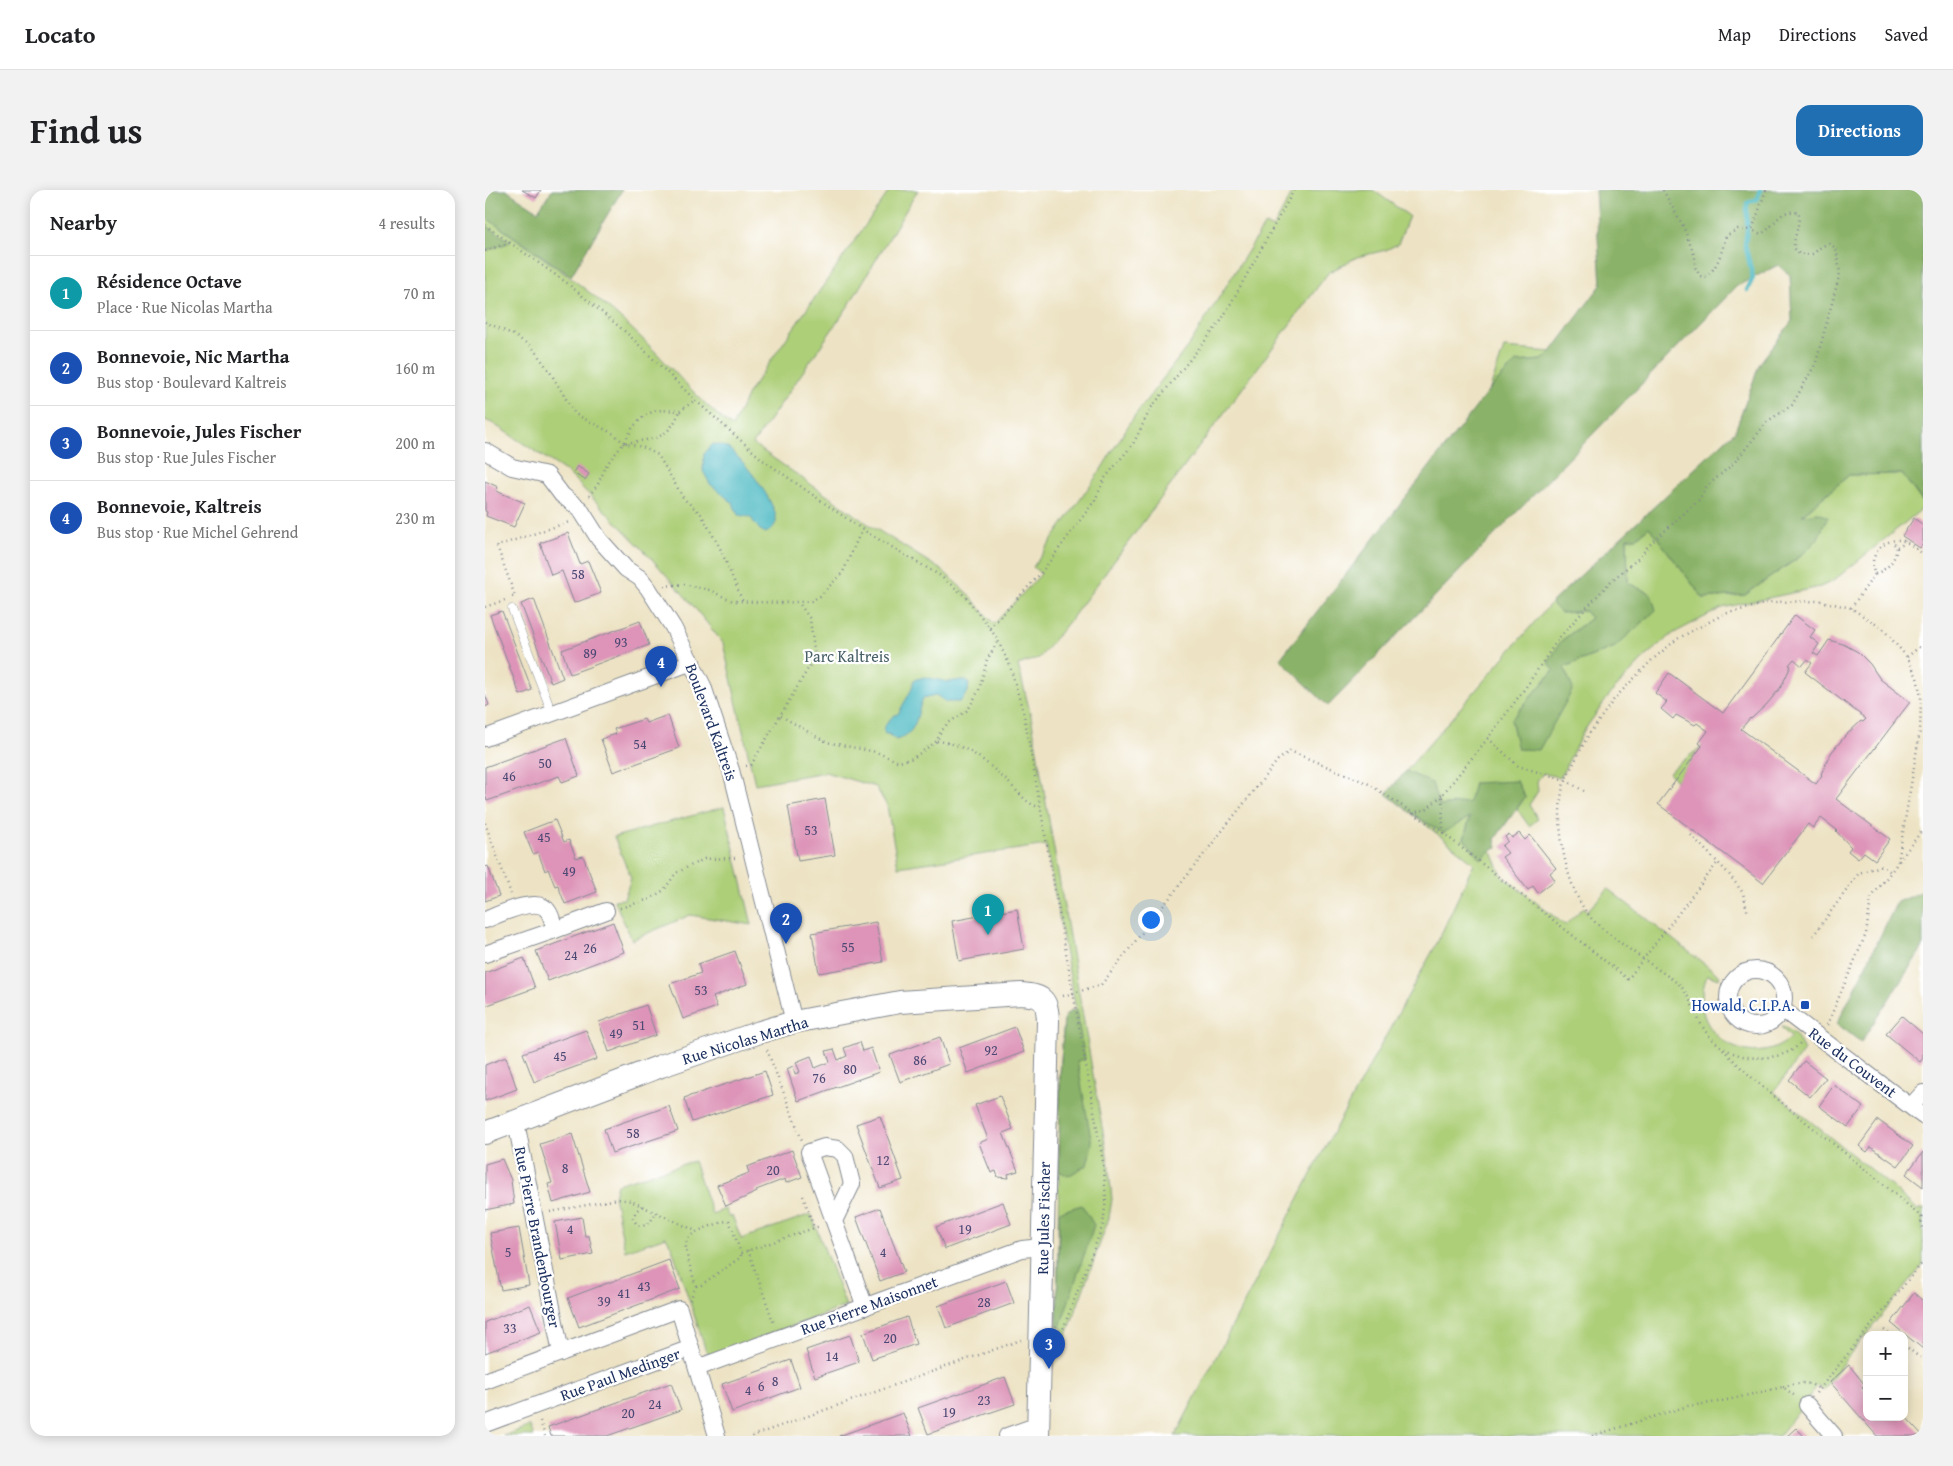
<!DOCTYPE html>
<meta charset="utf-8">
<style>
:root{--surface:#fff;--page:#f2f2f2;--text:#202124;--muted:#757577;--line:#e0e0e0;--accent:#1f6fb2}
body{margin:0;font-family:"Gentium Book Plus",serif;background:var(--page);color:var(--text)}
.controls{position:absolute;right:15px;bottom:15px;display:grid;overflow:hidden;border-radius:10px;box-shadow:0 2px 12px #0003}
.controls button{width:45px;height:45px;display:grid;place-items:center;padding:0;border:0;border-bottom:1px solid var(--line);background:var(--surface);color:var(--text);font:25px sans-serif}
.you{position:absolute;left:665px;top:729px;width:18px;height:18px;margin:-12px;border:4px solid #fff;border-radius:50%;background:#1a73e8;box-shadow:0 0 0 8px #1a73e833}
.badge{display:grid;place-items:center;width:32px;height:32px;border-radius:50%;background:var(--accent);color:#fff;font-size:16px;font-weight:700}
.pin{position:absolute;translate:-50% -41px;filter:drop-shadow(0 1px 2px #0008)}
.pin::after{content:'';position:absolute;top:26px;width:18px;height:15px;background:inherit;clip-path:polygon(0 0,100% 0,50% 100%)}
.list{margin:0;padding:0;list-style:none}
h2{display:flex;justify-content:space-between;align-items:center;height:65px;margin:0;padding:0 20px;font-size:21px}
h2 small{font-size:16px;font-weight:400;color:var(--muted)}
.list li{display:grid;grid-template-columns:32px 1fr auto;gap:15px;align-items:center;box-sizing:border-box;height:75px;padding:0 20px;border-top:1px solid var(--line)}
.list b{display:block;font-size:19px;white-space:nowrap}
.list p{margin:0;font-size:16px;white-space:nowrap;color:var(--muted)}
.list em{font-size:16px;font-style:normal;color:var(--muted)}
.map{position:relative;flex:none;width:1438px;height:1246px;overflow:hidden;border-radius:15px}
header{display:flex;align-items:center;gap:30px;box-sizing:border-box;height:70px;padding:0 25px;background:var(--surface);border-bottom:1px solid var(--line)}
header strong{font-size:24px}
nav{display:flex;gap:28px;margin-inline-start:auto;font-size:18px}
.intro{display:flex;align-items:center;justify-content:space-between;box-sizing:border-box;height:120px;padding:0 30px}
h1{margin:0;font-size:35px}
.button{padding:12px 22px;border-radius:15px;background:var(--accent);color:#fff;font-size:18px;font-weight:700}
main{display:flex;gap:30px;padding:0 30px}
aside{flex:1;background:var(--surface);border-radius:15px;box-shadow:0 2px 12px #0003}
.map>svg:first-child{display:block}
</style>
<header>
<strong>Locato</strong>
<nav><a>Map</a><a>Directions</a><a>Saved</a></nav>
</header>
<div class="intro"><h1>Find us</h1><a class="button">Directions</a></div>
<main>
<aside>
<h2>Nearby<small>4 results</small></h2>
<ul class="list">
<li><span class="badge" style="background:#0f9aa8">1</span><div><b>Résidence Octave</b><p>Place · Rue Nicolas Martha</p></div><em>70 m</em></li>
<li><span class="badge" style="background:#1a4fb4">2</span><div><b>Bonnevoie, Nic Martha</b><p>Bus stop · Boulevard Kaltreis</p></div><em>160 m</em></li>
<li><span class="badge" style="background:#1a4fb4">3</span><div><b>Bonnevoie, Jules Fischer</b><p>Bus stop · Rue Jules Fischer</p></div><em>200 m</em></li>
<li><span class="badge" style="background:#1a4fb4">4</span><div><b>Bonnevoie, Kaltreis</b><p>Bus stop · Rue Michel Gehrend</p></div><em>230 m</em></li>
</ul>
</aside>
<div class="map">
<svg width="1438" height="1246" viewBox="0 0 1438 1246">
<rect width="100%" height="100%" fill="#fff"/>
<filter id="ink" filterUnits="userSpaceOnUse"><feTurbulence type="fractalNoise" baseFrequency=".02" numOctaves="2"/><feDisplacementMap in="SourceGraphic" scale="10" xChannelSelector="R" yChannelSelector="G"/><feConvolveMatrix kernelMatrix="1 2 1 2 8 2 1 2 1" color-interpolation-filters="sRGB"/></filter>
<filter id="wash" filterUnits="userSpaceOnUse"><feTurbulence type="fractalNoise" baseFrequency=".0096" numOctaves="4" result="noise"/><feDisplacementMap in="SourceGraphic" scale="20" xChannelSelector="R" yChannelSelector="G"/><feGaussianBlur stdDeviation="1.12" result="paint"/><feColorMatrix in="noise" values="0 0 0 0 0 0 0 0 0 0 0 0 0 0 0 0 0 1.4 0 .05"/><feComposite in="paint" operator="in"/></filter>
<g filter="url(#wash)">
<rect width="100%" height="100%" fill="#ede3c4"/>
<g fill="#adcf78" stroke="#647f6b">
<path d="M 405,0 L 433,0 L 364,115 L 268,254 L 380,332 L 458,381 L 483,404 L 509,434 L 556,384 L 548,377 L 613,284 L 650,225 L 706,152 L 780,34 L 788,38 L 809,0 L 888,0 L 924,26 L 913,54 L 901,60 L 872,67 L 843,83 L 587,428 L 554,468 L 533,475 L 546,526 L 623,971 L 627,1009 L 624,1028 L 579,1153 L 575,1151 L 578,1139 L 572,1136 L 575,885 L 579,828 L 585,821 L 591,820 L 561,655 L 413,677 L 402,616 L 391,597 L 340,582 L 270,594 L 238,453 L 205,412 L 167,369 L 82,282 L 7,233 L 0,230 L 0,61 L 25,52 L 0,35 L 0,27 C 50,62 101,96 146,138 C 181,170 210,208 247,237 L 264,202 Z"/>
<polygon points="1019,158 1066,162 1058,170 1031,172 1005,199"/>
<polygon points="1417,284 1438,313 1438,318 1348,391 1335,397 1237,418 1189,443 1163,464 1126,503 1098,542 1075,588 1058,583 1052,591 1053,601 1044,615 1053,629 1044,636 1032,619 1040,607 954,616 921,581 1066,413 1076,423 1100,421 1106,428 1076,451 1069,480 1026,530 1079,477 1130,457 1166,404 1143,393 1142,348 1151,348 1164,337 1218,408 1260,405 1316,366 1316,326 1364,285"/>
<polygon points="1217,556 1191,591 1184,582"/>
<polygon points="239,617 267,735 205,725 147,750 129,710 139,709 146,688 129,647"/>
<path d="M 926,623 L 958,643 L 985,626 L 979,649 L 996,669 L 1006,660 L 1017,686 L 1080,735 L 1099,717 L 1102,721 L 1123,699 L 1235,786 L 1234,789 L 1222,785 C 1219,795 1216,804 1217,815 C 1219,844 1251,866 1278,861 C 1289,860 1298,854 1306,848 L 1296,837 L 1299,837 L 1311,845 L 1319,860 L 1289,902 L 1407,997 L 1432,1020 L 1438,1019 L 1438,1075 L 1361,1169 L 1338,1200 L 1333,1195 L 1294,1246 L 690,1246 L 846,946 L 952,753 L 989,673 Z"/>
<polygon points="209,971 227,1024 240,1019 244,1027 247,1025 256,1049 326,1024 361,1116 228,1165 221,1161 187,1058 181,1047 140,1061 129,1006 132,994"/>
<polygon points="45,1236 49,1246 19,1246"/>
</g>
<g fill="#8ab268" stroke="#527063">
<polygon points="0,0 21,0 53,21 67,0 137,0 86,86 0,27"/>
<polygon points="1110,0 1438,0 1438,312 1417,284 1364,285 1317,325 1334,323 1343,327 1332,350 1317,365 1260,405 1218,408 1164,337 1151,348 1142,348 1143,393 1166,404 1171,420 1130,457 1079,477 1088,499 1054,560 1033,559 1026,530 1069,480 1063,473 1076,451 1106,428 1100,421 1076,423 1066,413 1250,241 1275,173 1307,131 1305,85 1293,75 1252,96 843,516 795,469 1005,199 1031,172 1057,170 1066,162 1116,95"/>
<polygon points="0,35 26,52 0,61"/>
<polygon points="921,581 947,593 954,616 984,612 989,593 1032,591 1040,607 1010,649 1012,658 1006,660 996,669 979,649 985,627 958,643 926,623 901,604"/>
<polygon points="1438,701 1438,757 1376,852 1352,834 1412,712"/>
<polygon points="591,820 600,869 592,871 607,954 602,975 583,986 574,981 575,885 579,828 585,821"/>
<polygon points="597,1015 609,1035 575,1137 572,1136 574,1022"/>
</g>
<g fill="#4ab8c2" stroke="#327490">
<path d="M 228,254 C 231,254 236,255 239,256 C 254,262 294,315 291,332 C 290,336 285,341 281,343 L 275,340 L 265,327 L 253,325 L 248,313 L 225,294 L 218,281 L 219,264 Z"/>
<path d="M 439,487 L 463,492 L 477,490 L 484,492 L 483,502 L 475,512 L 461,512 L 451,505 L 438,508 C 430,527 434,542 411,550 L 404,544 L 400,544 L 398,538 L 407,527 L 414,523 C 419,511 427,503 429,490 Z"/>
</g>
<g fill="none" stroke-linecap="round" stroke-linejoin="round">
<polyline stroke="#4ab8c2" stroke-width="4.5" points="1262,100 1268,88 1260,54 1262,40 1262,13 1272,9 1275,0"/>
</g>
<g id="blocks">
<g fill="#dd94b8" fill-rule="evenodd">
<polygon points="37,0 56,0 51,8"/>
<polygon points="92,276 104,284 100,290 88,283"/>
<polygon points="0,291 13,297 11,301 40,313 29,337 1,326 2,322 0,321"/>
<polygon points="1429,328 1438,335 1438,354 1435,358 1417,346"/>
<polygon points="83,343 95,374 103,371 116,403 89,413 77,381 66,385 55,353"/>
<polygon points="49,409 78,488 66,493 36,414"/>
<polygon points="17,421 47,500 35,505 5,425"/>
<path d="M 1310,425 L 1330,440 L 1325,447 L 1334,454 L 1328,463 L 1333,466 L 1344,450 L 1358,454 L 1373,462 L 1385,474 L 1395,489 L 1425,512 L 1351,609 L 1405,649 L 1390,670 L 1379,662 L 1373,669 L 1363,661 L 1366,657 L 1351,641 L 1352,640 L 1336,628 L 1328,638 L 1323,634 L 1278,693 L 1173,614 L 1217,556 L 1214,553 L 1223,541 L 1212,533 L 1210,535 L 1191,525 L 1188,529 L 1176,519 L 1182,512 L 1170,503 L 1184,483 L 1238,523 ZM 1309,469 L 1317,476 L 1322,470 L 1327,473 L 1320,482 L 1381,529 L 1378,532 L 1376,531 L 1360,546 L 1346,563 L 1336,584 L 1337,585 L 1331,594 L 1256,539 L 1265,528 L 1266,529 L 1282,514 L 1296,497 L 1306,476 L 1304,475 Z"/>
<polygon points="155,431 164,455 85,484 77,460"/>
<polygon points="0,504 4,515 0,517"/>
<polygon points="183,525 194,558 128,582 116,549 131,544 129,539 159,529 161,533"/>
<polygon points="81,548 94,586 77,592 74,586 2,611 0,605 0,577"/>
<polygon points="340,609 350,665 313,671 303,616"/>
<polygon points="70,630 79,652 84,650 91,668 98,666 112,702 80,714 73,695 70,696 63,679 60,681 53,662 48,664 39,642"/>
<polygon points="1034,643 1040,650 1045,645 1071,678 1065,683 1070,690 1053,703 1048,696 1043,700 1017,667 1023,663 1017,656 1023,651 1020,647 1024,644 1027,648"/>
<polygon points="3,676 14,706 0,711 0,677"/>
<polygon points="532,719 539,759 474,771 467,731"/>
<polygon points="128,732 139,762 63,791 51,761"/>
<polygon points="391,732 398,772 334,783 327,743"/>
<polygon points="250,761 262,794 228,807 232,817 198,829 185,794 216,783 213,774"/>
<polygon points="39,768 50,798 0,816 0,783"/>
<polygon points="161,815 171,845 124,862 114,832"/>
<polygon points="1417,826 1438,844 1438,868 1435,872 1401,844"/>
<polygon points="530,837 539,862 483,883 474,858"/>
<polygon points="101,840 112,869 49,892 38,863"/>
<polygon points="455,847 464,874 415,892 405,865"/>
<polygon points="375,852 378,861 386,858 394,882 313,911 302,879 308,876 310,884 315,882 311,872 326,866 330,878 345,872 341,861 349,859 353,870 362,866 359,858"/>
<polygon points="21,867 32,899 0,911 0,875"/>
<polygon points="1319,871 1341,888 1325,907 1304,890"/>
<polygon points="280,881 288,905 207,932 199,908"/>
<polygon points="1349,895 1378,917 1363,937 1334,916"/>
<polygon points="515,906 528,939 518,943 533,981 523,984 524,988 513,987 511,981 506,983 494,953 503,949 490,915"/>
<polygon points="184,916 193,941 127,963 119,939"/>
<polygon points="395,926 418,990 395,998 371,934"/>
<polygon points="1393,930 1428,956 1413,976 1386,957 1382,962 1374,956"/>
<polygon points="87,944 105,1002 68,1013 63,994 67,993 55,954"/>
<polygon points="307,960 317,987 301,993 300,989 271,1000 272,1002 241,1016 232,995 264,983 262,977"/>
<polygon points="1438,962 1438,997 1421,984"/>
<polygon points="17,969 26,990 29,1014 0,1020 0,974"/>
<polygon points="518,1012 526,1034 460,1059 451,1037"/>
<polygon points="395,1018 419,1082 395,1091 371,1027"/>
<polygon points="97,1027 100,1046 104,1046 108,1064 77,1070 70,1032"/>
<polygon points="34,1038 44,1095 16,1100 5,1043"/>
<polygon points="184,1070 195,1099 94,1137 83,1108"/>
<polygon points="521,1091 529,1113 461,1138 453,1116"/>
<polygon points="1429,1103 1438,1111 1438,1159 1406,1133"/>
<polygon points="45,1115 56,1142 0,1163 0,1132"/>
<polygon points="422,1127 431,1154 387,1169 378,1143"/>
<polygon points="365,1145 374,1172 330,1187 321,1160"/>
<polygon points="306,1170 315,1197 247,1222 237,1194"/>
<polygon points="1364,1175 1380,1195 1377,1197 1382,1203 1382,1227 1419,1227 1419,1225 1438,1246 1392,1246 1345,1192"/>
<polygon points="520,1187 530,1214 443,1244 433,1218"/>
<polygon points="186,1193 196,1220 122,1246 66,1246 63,1237"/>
<polygon points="418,1223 427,1246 354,1246"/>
<polygon points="1311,1238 1319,1246 1302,1246"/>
</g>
</g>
</g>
<g filter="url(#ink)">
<use href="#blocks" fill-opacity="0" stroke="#848991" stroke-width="1"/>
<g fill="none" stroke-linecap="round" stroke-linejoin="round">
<defs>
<polyline id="lane" points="27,419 67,523"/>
<g id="street">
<polyline points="0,261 27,277 62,285 77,305 95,319 114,349 141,379 155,388 163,398 188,437 218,496 246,580 309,832"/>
<polyline points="0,548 207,472"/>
<path d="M 0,730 C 13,725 53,705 63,721 C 67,726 68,734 70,740 L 121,721"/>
<polyline points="0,764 70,740"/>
<circle cx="1271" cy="808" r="28"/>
<polyline points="1297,819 1438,926"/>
<polyline points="1426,916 1438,903"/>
<polyline points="31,932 76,1163"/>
<polyline points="349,1031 367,994 360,966 353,959 339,957 324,962 380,1117"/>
<polyline points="212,1178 537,1059 557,1057"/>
<polyline points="0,1191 194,1119 232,1246"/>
<polyline points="1322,1215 1349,1246"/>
<polyline points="0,1234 206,1158"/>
<polyline points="522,1246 553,1235"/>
</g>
<path id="secondary" d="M 0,943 L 176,876 L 275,842 L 309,832 L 415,812 L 536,804 C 558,806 562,809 563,831 L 553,1246"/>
</defs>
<use href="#lane" stroke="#848991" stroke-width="9"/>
<use href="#street" stroke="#848991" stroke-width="18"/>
<use href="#secondary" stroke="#848991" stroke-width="24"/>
<g stroke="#848991" stroke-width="2.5" stroke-dasharray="1 4" stroke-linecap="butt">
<path d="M 1178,0 L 1198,36 L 1210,67 L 1210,77 L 1215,86 L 1220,87 C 1233,79 1237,60 1241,46 L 1253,39 L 1267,40"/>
<polyline points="0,35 82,93 143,144 210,210 278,270 378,340 454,385 480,406 505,438 513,451 525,476 539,525 618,972 621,1009 618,1035 578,1139 574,1141"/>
<polyline points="0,61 26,52"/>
<polyline points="0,132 27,144 47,157 65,182 90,224 129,244 139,253 157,257 173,265 199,309 216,324 235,358 258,412"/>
<path d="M 141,253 C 170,248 182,251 195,221"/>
<polyline points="104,306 113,294 122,274 139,253 148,237 159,226 171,220 195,221 210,210"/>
<polyline points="1412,357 1416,356 1420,351"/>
<path d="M 1390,384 C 1403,379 1410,371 1412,357 L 1407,352"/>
<polyline points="179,396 199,394 224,400 248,411 298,413 326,411 335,406 358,382 373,348 378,340"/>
<polyline points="27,407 30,406 12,356 84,332"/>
<polyline points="0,417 20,410"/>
<path d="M 1366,418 L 1390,384 C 1382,369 1396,350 1413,350 C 1422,350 1431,359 1438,364"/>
<polyline points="505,438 556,383 610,310 620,288 648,254 666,218 736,131 809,0"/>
<polyline points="1422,467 1438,454"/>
<polyline points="296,526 341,552 391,562 414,572 428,568 452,551 455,543 462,534 483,520 494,500 502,470 513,451"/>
<path d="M 1003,548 L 1033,576 L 1080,590 C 1067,628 1080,706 1112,734 C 1136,755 1168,775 1195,795 C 1206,808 1210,825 1219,839 C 1233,861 1260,871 1284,867 C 1295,866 1308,862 1315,853"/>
<path d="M 452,551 C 484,554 505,575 527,596 C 536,605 542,614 554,617"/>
<polyline points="261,576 266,575 330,467 325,429 314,413"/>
<polyline points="1099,601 1080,590 1104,544 1130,508 1167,470 1192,449 1239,424 1287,412 1336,411 1366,418 1398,439 1422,467 1432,487 1436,507 1435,541 1413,672 1406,682 1396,676 1374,683 1328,746"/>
<polyline points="927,623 942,619 957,605"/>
<polyline points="0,633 26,704"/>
<path d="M 958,643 L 957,605 L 1003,548 L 1041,497 L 1073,449 L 1126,391 L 1155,367 L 1163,356 L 1215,309 L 1221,297 L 1249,273 L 1283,231 L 1307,215 L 1331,173 L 1355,83 L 1351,58 L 1344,54 L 1337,56 L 1328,64 L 1315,65 L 1309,58 C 1309,46 1315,35 1314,23 C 1294,17 1292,35 1276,44 L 1267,40 L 1281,0"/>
<polyline points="1206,645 1243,683 1258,703 1263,724"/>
<polyline points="1414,671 1438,639"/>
<polyline points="135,718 165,709 179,700 191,683 219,669 251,668"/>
<polyline points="578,806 616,795 793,570 805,561 884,594 958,643 1143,789 1233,672"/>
<polyline points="1342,835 1381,744 1386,708 1406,682"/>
<path d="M 1238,859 C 1263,887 1293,909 1322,933 C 1361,964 1400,994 1437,1028"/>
<polyline points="282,860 317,950"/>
<polyline points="318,1006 329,1038"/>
<path d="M 157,1016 L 151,1021 L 148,1028 L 152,1035 C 163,1038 166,1031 171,1022"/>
<polyline points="65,1022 133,1009 146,1011 211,1041"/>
<polyline points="1438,1027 1436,1033 1438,1038"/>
<polyline points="263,1060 289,1134"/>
<polyline points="211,1096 216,1095 256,1067 256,1063"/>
<path d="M 205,1110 L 211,1096 C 196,1046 191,1047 244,1030 L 256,1063 L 335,1036"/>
<polyline points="1399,1140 1406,1145"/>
<polyline points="1419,1155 1438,1170"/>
<path d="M 1298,1197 C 1311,1193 1323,1190 1334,1199"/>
<polyline points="1331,1203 1438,1072"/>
<polyline points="55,1231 60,1246"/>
<polyline points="267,1246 536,1150"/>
<polyline points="1107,1246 1203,1216 1233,1212 1298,1197 1310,1206"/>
</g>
<use href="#lane" stroke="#fff" stroke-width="8"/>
<use href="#street" stroke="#fff" stroke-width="16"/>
<use href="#secondary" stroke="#fff" stroke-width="22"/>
</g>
</g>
<rect fill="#1a4fb4" stroke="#fff" stroke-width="2" x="1315" y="810" width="10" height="10" rx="2.5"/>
<g text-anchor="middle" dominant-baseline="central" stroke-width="4.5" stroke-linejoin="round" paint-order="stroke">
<g font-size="14" fill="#4c4874">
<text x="93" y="384">58</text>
<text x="136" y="452">93</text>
<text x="105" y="463">89</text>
<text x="155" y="554">54</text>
<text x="60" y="573">50</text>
<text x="24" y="586">46</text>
<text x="326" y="640">53</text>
<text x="59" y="647">45</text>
<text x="84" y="681">49</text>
<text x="363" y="757">55</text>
<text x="105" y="758">26</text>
<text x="86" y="765">24</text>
<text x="216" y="800">53</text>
<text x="154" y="835">51</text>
<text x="131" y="843">49</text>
<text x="506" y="860">92</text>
<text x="75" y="866">45</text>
<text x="435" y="870">86</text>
<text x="365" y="879">80</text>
<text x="334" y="888">76</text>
<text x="148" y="943">58</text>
<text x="398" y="970">12</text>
<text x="80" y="978">8</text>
<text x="288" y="980">20</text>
<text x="85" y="1039">4</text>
<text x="480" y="1039">19</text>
<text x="23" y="1062">5</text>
<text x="398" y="1062">4</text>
<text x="159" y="1096">43</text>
<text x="139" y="1103">41</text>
<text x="119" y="1111">39</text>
<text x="499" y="1112">28</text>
<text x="25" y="1138">33</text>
<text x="405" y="1148">20</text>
<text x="347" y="1166">14</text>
<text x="290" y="1191">8</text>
<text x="276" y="1196">6</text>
<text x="263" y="1200">4</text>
<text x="499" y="1210">23</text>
<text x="170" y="1214">24</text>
<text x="464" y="1222">19</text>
<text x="143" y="1223">20</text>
</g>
<g font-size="16" fill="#475f66" stroke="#fff">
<text x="362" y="466">Parc Kaltreis</text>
</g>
<g font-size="16" fill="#1b2f5e" stroke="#fff">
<text transform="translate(227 532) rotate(70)">Boulevard Kaltreis</text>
<text transform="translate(260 850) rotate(-17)">Rue Nicolas Martha</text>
<text transform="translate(1368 872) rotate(37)">Rue du Couvent</text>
<text transform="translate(558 1028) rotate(-89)">Rue Jules Fischer</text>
<text transform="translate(53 1047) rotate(79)">Rue Pierre Brandenbourger</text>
<text transform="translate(384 1115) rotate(-20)">Rue Pierre Maisonnet</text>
<text transform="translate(135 1184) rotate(-20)">Rue Paul Medinger</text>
</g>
<g font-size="16" fill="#164399" stroke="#fff" text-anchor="end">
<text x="1310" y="815">Howald, C.I.P.A.</text>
</g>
</g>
</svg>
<div class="controls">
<button>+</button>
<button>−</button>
</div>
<div class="you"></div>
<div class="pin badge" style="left:503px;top:745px;background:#0f9aa8">1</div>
<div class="pin badge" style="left:301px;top:754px;background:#1a4fb4">2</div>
<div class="pin badge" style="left:564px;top:1179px;background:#1a4fb4">3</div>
<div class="pin badge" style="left:176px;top:497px;background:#1a4fb4">4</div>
</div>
</main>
